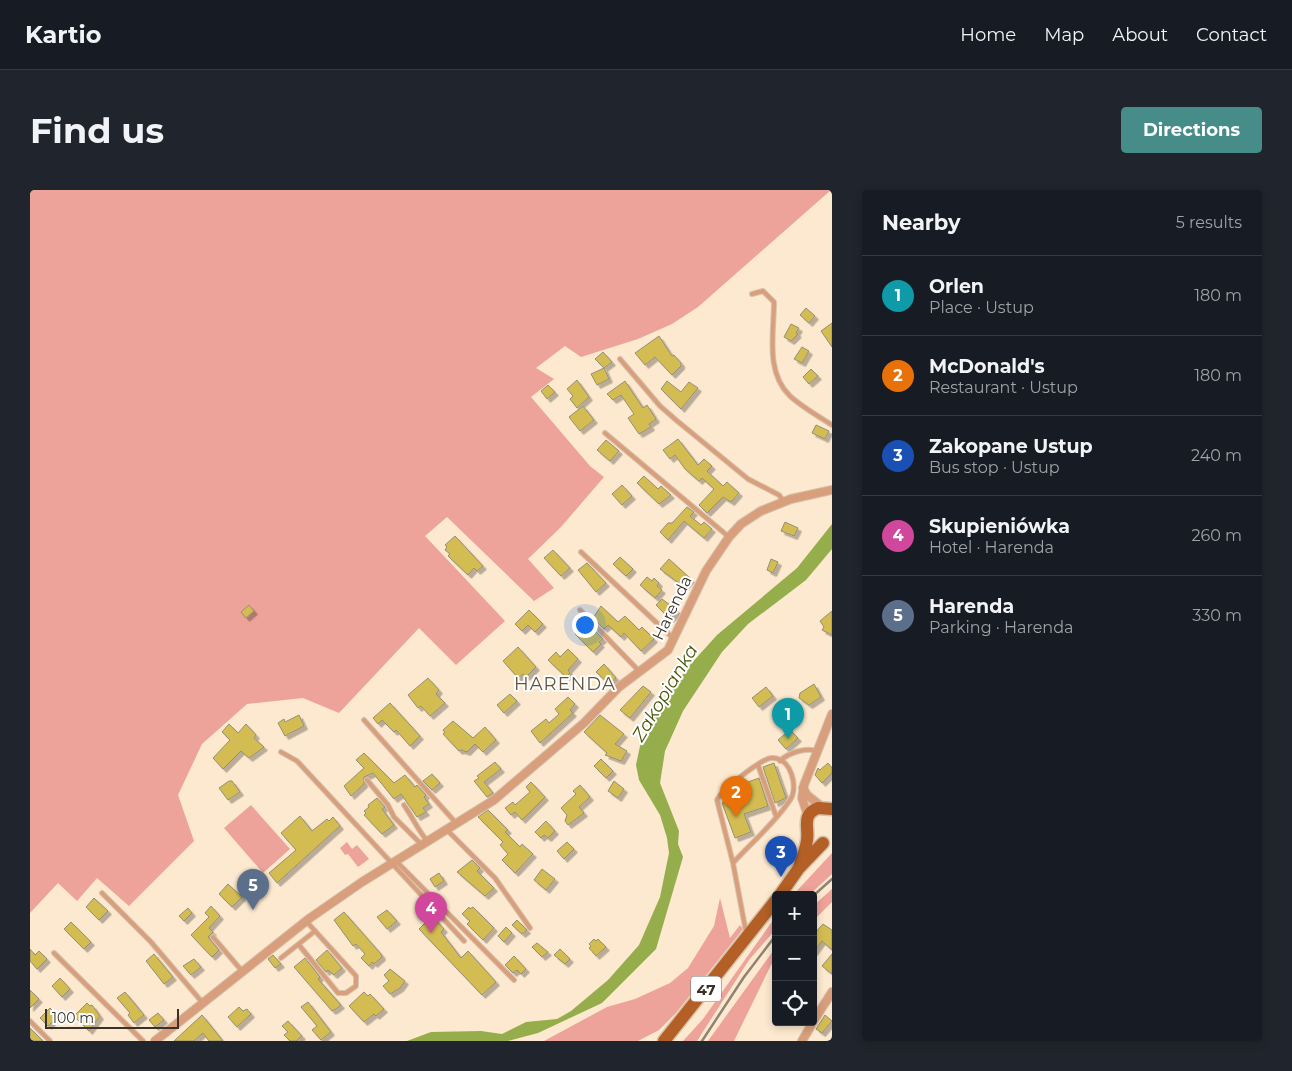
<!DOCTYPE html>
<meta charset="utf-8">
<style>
:root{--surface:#171b24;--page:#20242c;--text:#f1f3f6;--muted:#9ea1a6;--line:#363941;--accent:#468d8a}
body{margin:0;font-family:Montserrat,sans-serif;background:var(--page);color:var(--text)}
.controls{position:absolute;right:15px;bottom:15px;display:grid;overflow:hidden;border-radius:5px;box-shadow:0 2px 8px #0003}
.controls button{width:45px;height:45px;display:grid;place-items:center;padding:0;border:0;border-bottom:1px solid var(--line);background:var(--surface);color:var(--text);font:25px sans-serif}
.scale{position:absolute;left:15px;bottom:12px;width:134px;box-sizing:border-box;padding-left:5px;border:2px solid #3a3229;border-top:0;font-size:14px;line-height:18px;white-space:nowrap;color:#3a3229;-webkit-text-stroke:4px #fff;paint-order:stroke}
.you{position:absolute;left:554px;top:434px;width:18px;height:18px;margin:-12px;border:4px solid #fff;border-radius:50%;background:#1a73e8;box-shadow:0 0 0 8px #1a73e833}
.badge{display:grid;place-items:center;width:32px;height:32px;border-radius:50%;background:var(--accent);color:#fff;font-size:16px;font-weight:700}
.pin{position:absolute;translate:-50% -41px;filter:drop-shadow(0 1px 2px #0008)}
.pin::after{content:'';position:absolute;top:26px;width:18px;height:15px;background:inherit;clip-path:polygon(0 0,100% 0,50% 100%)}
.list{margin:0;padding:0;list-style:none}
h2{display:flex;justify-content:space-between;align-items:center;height:65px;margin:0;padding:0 20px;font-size:21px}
h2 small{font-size:16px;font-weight:400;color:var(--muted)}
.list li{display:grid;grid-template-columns:32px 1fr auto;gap:15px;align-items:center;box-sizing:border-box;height:80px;padding:0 20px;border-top:1px solid var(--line)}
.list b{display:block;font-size:19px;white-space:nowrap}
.list p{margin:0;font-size:16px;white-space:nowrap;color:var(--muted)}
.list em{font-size:16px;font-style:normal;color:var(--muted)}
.icon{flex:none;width:28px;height:28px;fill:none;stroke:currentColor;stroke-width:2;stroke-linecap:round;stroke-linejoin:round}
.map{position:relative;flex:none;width:802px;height:851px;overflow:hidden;border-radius:5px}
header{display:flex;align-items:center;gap:30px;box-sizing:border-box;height:70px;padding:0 25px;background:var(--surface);border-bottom:1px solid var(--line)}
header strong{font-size:24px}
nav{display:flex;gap:28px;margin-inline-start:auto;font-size:18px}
.intro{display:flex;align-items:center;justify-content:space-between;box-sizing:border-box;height:120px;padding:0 30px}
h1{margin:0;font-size:35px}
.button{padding:12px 22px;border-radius:5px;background:var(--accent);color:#fff;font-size:18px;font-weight:700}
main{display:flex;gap:30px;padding:0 30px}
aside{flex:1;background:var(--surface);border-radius:5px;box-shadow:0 2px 8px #0003}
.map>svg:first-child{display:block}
</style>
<header>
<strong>Kartio</strong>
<nav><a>Home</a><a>Map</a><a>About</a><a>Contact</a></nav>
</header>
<div class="intro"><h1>Find us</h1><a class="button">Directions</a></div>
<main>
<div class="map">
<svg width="802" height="851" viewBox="0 0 802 851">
<defs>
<filter id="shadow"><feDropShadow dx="3.5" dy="3.5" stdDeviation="0" flood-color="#0004"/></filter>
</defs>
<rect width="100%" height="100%" fill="#fce9cf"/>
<g fill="#eda39a">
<polygon points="0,0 801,0 668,117 642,134 608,149 551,167 535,156 506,178 524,189 501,207 560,276 574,287 531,337 498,369 524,398 504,411 417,327 395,346 475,431 426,475 389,438 309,523 273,508 217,514 172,554 148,605 164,651 99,716 67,688 47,711 28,693 0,723"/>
<polygon points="221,615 260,659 233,683 194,638"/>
<polygon points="317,652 322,659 327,655 339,669 328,677 318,664 315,665 310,658"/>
<polygon points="802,663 802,684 779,705 763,705"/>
<polygon points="802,699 802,712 783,731 783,716"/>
<polygon points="690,708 700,748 710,735 713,739 646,823 629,840 608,851 514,851 577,817 605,809 640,793 658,778 684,736"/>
<polygon points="746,726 746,739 719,770 667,851 653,851 673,829"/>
<polygon points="746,757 746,770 741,775 704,851 678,851"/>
</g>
<polygon fill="#95ad4a" points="802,334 802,359 776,390 718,434 692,462 653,521 635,561 630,593 649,641 648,654 653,667 626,759 572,813 508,843 478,851 377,851 401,842 451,841 472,844 496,832 527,829 541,821 578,790 609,755 630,707 639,663 637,648 630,625 609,590 606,575 610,556 636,507 660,475 687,445 767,378"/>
<g fill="#d3bd52" stroke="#958f74" filter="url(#shadow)">
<polygon points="776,118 785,126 779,133 770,125"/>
<polygon points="802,133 802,157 791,141"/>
<polygon points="761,134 769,138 766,143 768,144 761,151 754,147"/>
<polygon points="629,146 642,166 644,165 651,173 651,176 642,185 625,167 615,175 605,163"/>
<polygon points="772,157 779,161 772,173 764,169"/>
<polygon points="573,162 582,172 574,178 579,189 567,195 561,184 574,178 565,169"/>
<polygon points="781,179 788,186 779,194 773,187"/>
<polygon points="547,190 559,207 547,218 540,209 543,206 537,199"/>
<polygon points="595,191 613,218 617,215 626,229 619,234 621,237 609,244 598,228 604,224 591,205 583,210 577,204"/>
<polygon points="637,191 651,202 659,192 668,198 651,219 631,199"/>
<polygon points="518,195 525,202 517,209 511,201"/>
<polygon points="553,216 564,230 550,241 539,227"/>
<polygon points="786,235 799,241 795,249 782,243"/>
<polygon points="648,249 668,275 674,269 682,276 677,281 693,296 697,292 709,303 701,312 693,307 677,323 669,315 684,299 672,288 669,291 655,279 645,265 640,269 633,260"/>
<polygon points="576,250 589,261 580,271 567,260"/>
<polygon points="614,286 628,299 631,296 641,305 629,314 607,293"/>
<polygon points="592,295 602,306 592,315 582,304"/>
<polygon points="657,317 664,322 660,326 671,335 674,332 682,339 674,348 654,331 638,350 630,342 638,333 642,333"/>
<polygon points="755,332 768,338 764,346 751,341"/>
<polygon points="425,346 453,376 447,381 444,378 438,385 418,366 420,364 415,360 417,357 415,355"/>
<polygon points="523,360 540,378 531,386 514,368"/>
<polygon points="590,367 603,379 596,386 583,374"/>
<polygon points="639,369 661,389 654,397 630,379"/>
<polygon points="741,369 748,372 743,383 737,380"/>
<polygon points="557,373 576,393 566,402 548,380"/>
<polygon points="617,387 622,391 624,388 629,393 627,396 632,400 625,408 610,395"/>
<polygon points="632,409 648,421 640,429 626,415"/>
<polygon points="219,415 224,421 216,428 211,422"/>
<polygon points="571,416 588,432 595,426 609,440 612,437 624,449 611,461 594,443 591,447 578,435 574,439 563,428"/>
<polygon points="499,420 513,434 505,442 498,435 492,441 485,434"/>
<polygon points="802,421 802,445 792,440 794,437 790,431"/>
<polygon points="557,433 573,449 569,452 571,454 563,462 545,444"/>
<polygon points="488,457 506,477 496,487 493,484 488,488 473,471"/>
<polygon points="538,459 548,469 538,480 540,483 536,487 518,470 526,462 530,467"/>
<polygon points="574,474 586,488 579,494 566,482"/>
<polygon points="398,488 409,500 406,504 415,513 400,526 391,516 388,518 378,505"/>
<polygon points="784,494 791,507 779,515 769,508 770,503"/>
<polygon points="613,496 621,502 600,528 590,520"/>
<polygon points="736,497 743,506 729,517 722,508"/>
<polygon points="480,504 487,511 474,523 467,515"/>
<polygon points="538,507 545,514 540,520 543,523 510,553 501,541 516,529 519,533 529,524 525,519"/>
<polygon points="360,513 390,546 380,556 366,540 364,542 352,530 348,534 343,528"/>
<polygon points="269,525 274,536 255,546 248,533 254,529 255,532"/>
<polygon points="570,525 594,544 585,554 597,561 591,571 575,565 577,563 554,542"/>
<polygon points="423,531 443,548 455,537 466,550 453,562 445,554 437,562 431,560 429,561 413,544 415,543 413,540"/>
<polygon points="199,534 208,543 216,534 226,545 224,548 234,557 219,568 211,561 193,579 183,568 200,550 192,542"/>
<polygon points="760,540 768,548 756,559 748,550"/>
<polygon points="334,563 364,593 375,585 385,597 387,595 396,605 394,607 399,614 393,618 396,622 387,627 371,604 364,609 343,583 334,587 334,594 321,606 314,596 334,578 326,570"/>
<polygon points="571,569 583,581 576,588 564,576"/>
<polygon points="465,572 471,579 454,592 463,603 457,607 444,591 449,588 447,586"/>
<polygon points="744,573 756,608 745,613 733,577"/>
<polygon points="798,573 802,578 802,583 792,593 785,585 788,578 790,580"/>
<polygon points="402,584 410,593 402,600 393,591"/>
<polygon points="729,588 738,616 714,624 721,642 705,648 692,613 714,605 710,595"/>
<polygon points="199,591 202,591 210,602 198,610 189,598"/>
<polygon points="584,591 594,599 588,608 578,601"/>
<polygon points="501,592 515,607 492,630 485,622 481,625 475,618 483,612 485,615 500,602 496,597"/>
<polygon points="550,595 560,607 549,617 554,623 538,635 535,631 537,625 531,618 546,604 543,601"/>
<polygon points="347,608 355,617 352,619 364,635 352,644 334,625 336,623 334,621 339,617 338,615"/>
<polygon points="458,620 478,640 475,642 490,657 492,654 503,664 485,683 472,670 478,664 470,655 473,652 448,627"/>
<polygon points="270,626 282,641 297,629 299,631 303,627 310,636 247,693 239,683 266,660 251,643"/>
<polygon points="516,631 525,641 518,648 514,645 511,648 505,642"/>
<polygon points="537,652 544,659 534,669 527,661"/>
<polygon points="442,670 450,678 447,681 464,698 455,706 427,682"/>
<polygon points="512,679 525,689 516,700 504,690"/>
<polygon points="409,683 414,691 405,697 400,689"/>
<polygon points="198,694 212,707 202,717 189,704"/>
<polygon points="64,708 78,721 69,730 56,717"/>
<polygon points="181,716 190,726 179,738 183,742 178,747 189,760 182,767 161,745 179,727 175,723"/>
<polygon points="439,717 440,719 443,717 464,738 453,750 437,734 440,731 432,724"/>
<polygon points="158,718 162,723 154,731 149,726"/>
<polygon points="357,720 367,731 357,739 347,727"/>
<polygon points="314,722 351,764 352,767 344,774 342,772 339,776 331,768 335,764 326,754 323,756 304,730"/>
<polygon points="402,726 414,739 411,742 431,768 438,761 466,792 452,805 389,739"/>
<polygon points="487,730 497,740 492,744 482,735"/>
<polygon points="41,732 61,752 54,759 34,739"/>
<polygon points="793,734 802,740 802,760 792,751 783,763 783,745"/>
<polygon points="476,737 482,743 474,752 468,746"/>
<polygon points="564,749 566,751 568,749 576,757 566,766 559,758 561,756 559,754"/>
<polygon points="507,753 518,762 512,767 502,757"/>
<polygon points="0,759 5,765 9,761 17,769 7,779 0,771"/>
<polygon points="530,759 540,769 535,774 524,765"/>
<polygon points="297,760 312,778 304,785 298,780 296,782 286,770"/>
<polygon points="124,764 143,787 134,794 116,771"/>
<polygon points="802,764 802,784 792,776"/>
<polygon points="243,765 251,774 245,778 238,769"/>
<polygon points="484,766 496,779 491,784 487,780 483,783 475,775"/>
<polygon points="275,768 290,787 288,789 311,815 306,819 302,821 264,777"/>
<polygon points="164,769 171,777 161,785 153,776"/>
<polygon points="360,779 375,791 370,798 360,804 353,796 359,791 354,785"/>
<polygon points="30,788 40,799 32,807 22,796"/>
<polygon points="0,800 9,809 0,818"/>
<polygon points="95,802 114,825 104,833 98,825 100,823 87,808"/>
<polygon points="334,802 338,806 340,804 354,819 346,826 344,824 334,832 319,816"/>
<polygon points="278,812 301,842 291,850 282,840 287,836 271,817"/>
<polygon points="57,813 60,816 62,815 70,826 59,841 44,826"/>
<polygon points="209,817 213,821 217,819 221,824 207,837 198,827"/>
<polygon points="20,818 28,826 18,836 10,828"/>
<polygon points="128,823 134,830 125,837 119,830"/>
<polygon points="172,825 193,851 179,851 173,843 164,851 144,851"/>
<polygon points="795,825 802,831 792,843 786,839"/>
<polygon points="258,831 272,846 266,851 260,851 254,845 258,842 252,836"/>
<polygon points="0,838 13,851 0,851"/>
</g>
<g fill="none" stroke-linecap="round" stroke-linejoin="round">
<defs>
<g id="service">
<path d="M 722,104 L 733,101 L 744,112 C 744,143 735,182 760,206 C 772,217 788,226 802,235"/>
<polyline points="590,169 630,216 646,230 718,289 749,305 754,312"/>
<polyline points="575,243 699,347"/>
<polyline points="551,362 644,449"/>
<polyline points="550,420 609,481"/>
<polyline points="334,530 426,633"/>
<polyline points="251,562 267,571 434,751"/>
<path d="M 750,571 C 758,563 776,557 786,561"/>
<polyline points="728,575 746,626"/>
<polyline points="337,590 358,615 364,627 391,654"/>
<path d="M 374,615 C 383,628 388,640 398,652"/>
<polyline points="417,640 465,688 500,738"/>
<polyline points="366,671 484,790"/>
<path d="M 703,673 C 721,653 745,633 760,610 C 769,598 761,566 741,568 C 731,569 690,601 687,610 L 703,673 L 716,742"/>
<polyline points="72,703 121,752 172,812"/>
<polyline points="183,747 212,781"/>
<polyline points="269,755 308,803 316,803 326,796 326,786 276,731"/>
<polyline points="24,763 113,851"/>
<polyline points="251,768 285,741"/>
<polyline points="0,831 20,851"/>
</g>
<g id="minor">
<polyline points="773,598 777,605 792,617"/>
<polyline points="778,626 772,608 774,595 802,524"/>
<polyline points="783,832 802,802"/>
<polyline points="125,851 280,728 332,692 464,610 554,533 589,497 638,460 676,381 699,347 711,334 731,321 761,309 802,300"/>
<polyline points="772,851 783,832"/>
</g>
<g id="primary">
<path d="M 769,678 C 771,669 776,660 777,650 C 779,637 771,625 788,618 L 802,619"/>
<polyline points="750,705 769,678 793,653"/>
<polyline points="634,851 746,710"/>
</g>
</defs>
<use href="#service" stroke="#d5c4ae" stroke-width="6"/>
<use href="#minor" stroke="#d5c4ae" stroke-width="10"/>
<use href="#primary" stroke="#d5c4ae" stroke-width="15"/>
<use href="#service" stroke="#d99e7c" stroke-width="4"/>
<use href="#minor" stroke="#d99e7c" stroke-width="8"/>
<use href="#primary" stroke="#b35f26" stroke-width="12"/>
<g stroke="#908373" stroke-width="2.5">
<polyline points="783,706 802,689"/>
<polyline points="672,851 714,787 746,745"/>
</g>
</g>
<g text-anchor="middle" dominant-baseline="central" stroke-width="4" stroke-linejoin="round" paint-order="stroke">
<rect fill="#fff" stroke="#757069" stroke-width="1" x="661" y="786.5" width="30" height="25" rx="4"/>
<g font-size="15" font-weight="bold" fill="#3a3229">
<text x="676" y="799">47</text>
</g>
<g font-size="16" fill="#3a3229" stroke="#fff">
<text transform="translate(642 418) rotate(-64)">Harenda</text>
</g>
<g font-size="18" letter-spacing="1" fill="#64543e" stroke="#fff">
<text x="535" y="494">HARENDA</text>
</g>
<g font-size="18" font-style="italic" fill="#46550b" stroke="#fff">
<text transform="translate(635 503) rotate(-59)">Zakopianka</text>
</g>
</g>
</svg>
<div class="controls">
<button>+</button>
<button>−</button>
<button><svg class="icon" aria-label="locate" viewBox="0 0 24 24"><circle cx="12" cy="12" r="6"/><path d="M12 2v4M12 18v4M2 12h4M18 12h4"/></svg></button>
</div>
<div class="scale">100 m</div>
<div class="you"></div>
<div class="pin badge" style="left:758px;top:549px;background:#0f9aa8">1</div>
<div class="pin badge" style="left:706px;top:627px;background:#e8710a">2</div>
<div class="pin badge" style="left:751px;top:687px;background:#1a4fb4">3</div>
<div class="pin badge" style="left:401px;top:743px;background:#d1479c">4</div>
<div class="pin badge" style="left:223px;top:720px;background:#5c6f8a">5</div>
</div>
<aside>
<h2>Nearby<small>5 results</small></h2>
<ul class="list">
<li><span class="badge" style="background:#0f9aa8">1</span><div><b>Orlen</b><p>Place · Ustup</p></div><em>180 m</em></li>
<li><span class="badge" style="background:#e8710a">2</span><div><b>McDonald's</b><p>Restaurant · Ustup</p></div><em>180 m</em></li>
<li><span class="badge" style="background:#1a4fb4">3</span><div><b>Zakopane Ustup</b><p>Bus stop · Ustup</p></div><em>240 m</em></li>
<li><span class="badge" style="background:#d1479c">4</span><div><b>Skupieniówka</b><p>Hotel · Harenda</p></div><em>260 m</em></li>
<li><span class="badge" style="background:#5c6f8a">5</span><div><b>Harenda</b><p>Parking · Harenda</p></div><em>330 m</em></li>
</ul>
</aside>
</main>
